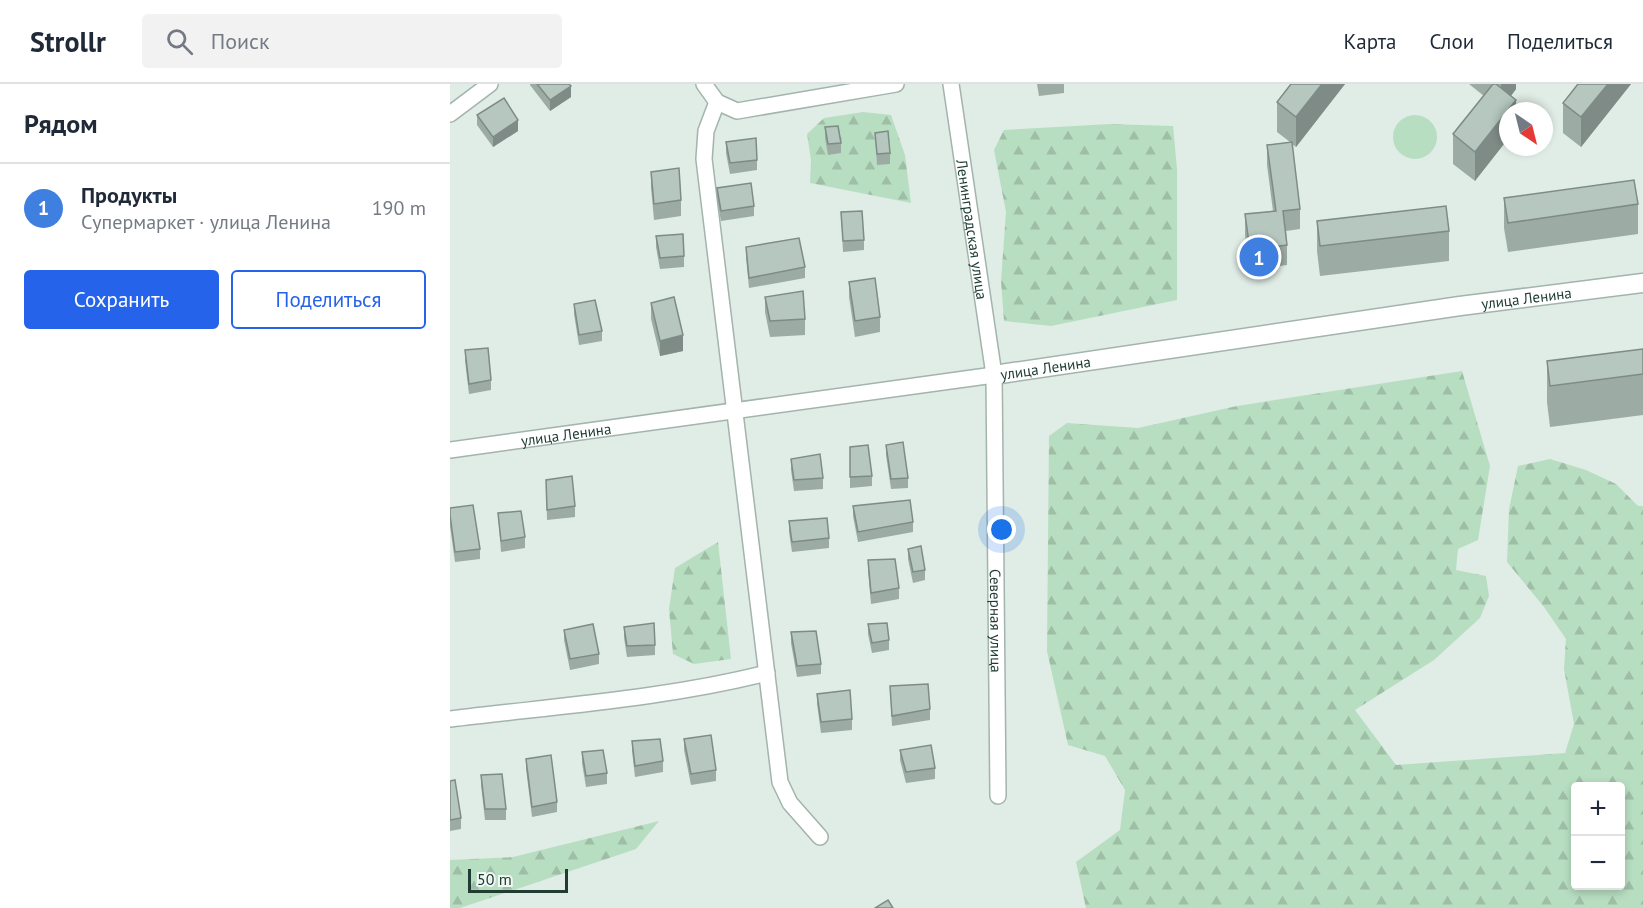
<!DOCTYPE html>
<html lang="ru">
<meta charset="utf-8">
<style>
:root{--surface:#fff;--page:#f2f2f3;--text:#1f2937;--muted:#747a83;--line:#e0e1e3;--accent:#2563eb}
body{margin:0;font-family:"PT Sans",sans-serif;background:var(--page);color:var(--text)}
.controls{position:absolute;right:18px;bottom:18px;display:grid;overflow:hidden;border-radius:6px;box-shadow:0 3px 9px #0003}
.controls button{width:54px;height:54px;display:grid;place-items:center;padding:0;border:0;border-bottom:2px solid var(--line);background:var(--surface);color:var(--text);font:30px sans-serif}
.compass{position:absolute;left:1049px;top:18px;width:54px;height:54px;border-radius:50%;background:var(--surface);box-shadow:0 3px 9px #0003;rotate:145deg}
.scale{position:absolute;left:18px;bottom:15px;width:100px;box-sizing:border-box;padding-left:6px;border:3px solid #203d34;border-top:0;font-size:16px;line-height:21px;white-space:nowrap;color:#203d34;-webkit-text-stroke:4px #f1f8f4;paint-order:stroke}
.you{position:absolute;left:552px;top:446px;width:21px;height:21px;margin:-15px;border:4px solid #fff;border-radius:50%;background:#1a73e8;box-shadow:0 0 0 9px #1a73e833}
.badge{display:grid;place-items:center;width:39px;height:39px;border-radius:50%;background:var(--accent);color:#fff;font-size:20px;font-weight:700}
.pin{position:absolute;translate:-50% -50%;border:3px solid #fff;box-shadow:0 2px 6px #0006}
.list{margin:0;padding:0;list-style:none}
h2{display:flex;justify-content:space-between;align-items:center;height:78px;margin:0;padding:0 24px;font-size:26px}
h2 small{font-size:20px;font-weight:400;color:var(--muted)}
.list li{display:grid;grid-template-columns:39px 1fr auto;gap:18px;align-items:center;box-sizing:border-box;height:90px;padding:0 24px;border-top:2px solid var(--line)}
.list b{display:block;font-size:22px;white-space:nowrap}
.list p{margin:0;font-size:20px;white-space:nowrap;color:var(--muted)}
.list em{font-size:20px;font-style:normal;color:var(--muted)}
.actions{display:flex;gap:12px;padding:18px 24px}
.actions a{flex:1;padding:14px 0;border:2px solid var(--accent);border-radius:6px;text-align:center;font-size:21px;color:var(--accent)}
.actions .main{background:var(--accent);color:#fff}
.icon{flex:none;width:33px;height:33px;fill:none;stroke:currentColor;stroke-width:2;stroke-linecap:round;stroke-linejoin:round}
.map{position:relative;flex:none;width:1193px;height:824px;overflow:hidden}
header{display:flex;align-items:center;gap:36px;box-sizing:border-box;height:84px;padding:0 30px;background:var(--surface);border-bottom:2px solid var(--line)}
header strong{font-size:28px}
nav{display:flex;gap:33px;margin-inline-start:auto;font-size:21px}
.search{width:420px;height:54px;background:var(--page);display:flex;align-items:center;gap:15px;box-sizing:border-box;padding:0 21px;border-radius:6px;color:var(--muted);font-size:22px}
main{display:flex}
aside{flex:1;background:var(--surface)}
.map>svg:first-child{display:block}
</style>
<header>
<strong>Strollr</strong>
<div class="search"><svg class="icon" aria-label="search" viewBox="0 0 24 24"><circle cx="10" cy="10" r="6"/><path d="M15 15l6 6"/></svg>Поиск</div>
<nav><a>Карта</a><a>Слои</a><a>Поделиться</a></nav>
</header>
<main>
<aside>
<h2>Рядом<small></small></h2>
<ul class="list">
<li><span class="badge" style="background:#3f7fe0">1</span><div><b>Продукты</b><p>Супермаркет · улица Ленина</p></div><em>190 m</em></li>
</ul>
<div class="actions"><a class="main">Сохранить</a><a>Поделиться</a></div>
</aside>
<div class="map">
<svg width="1193" height="824" viewBox="0 0 1193 824">
<defs>
<pattern id="forest-firs" width="22" height="20" patternUnits="userSpaceOnUse" patternTransform="scale(1.5)"><rect width="22" height="20" fill="#b8dec1"/><path d="M5 1l3.5 6h-7zM16 11l3.5 6h-7z" fill="#9ebfa6"/></pattern>
</defs>
<rect width="100%" height="100%" fill="#e0ece6"/>
<g fill="url(#forest-firs)" fill-rule="evenodd">
<polygon points="413,28 441,31 455,71 461,119 360,99 361,76 357,50 374,34"/>
<polygon points="660,40 723,42 727,85 727,216 601,242 554,237 551,197 556,128 544,66 554,46"/>
<path d="M 1012,287 L 1040,382 L 1028,456 L 1008,465 L 1006,486 L 1036,492 L 1039,512 L 1030,534 L 984,576 L 905,626 L 946,681 L 1115,669 L 1124,640 L 1114,585 L 1116,555 L 1094,523 L 1057,478 L 1059,425 L 1068,382 L 1100,375 L 1136,386 L 1166,400 L 1188,422 L 1193,422 L 1193,824 L 636,824 L 626,778 L 670,746 L 675,706 L 655,672 L 618,661 L 597,567 L 599,352 L 617,339 L 688,344 L 787,322 ZM 1126,702 L 1170,702 L 1170,802 L 1126,802 Z"/>
<polygon points="268,458 281,575 244,580 223,570 219,525 225,484"/>
<polygon points="209,737 186,765 10,824 0,824 0,776 63,773"/>
</g>
<circle fill="#b8dec1" cx="965" cy="53" r="22"/>
<g fill="none" stroke-linecap="round" stroke-linejoin="round">
<defs>
<g id="minor">
<polyline points="254,0 267,18 287,27 446,0"/>
<path id="s1" d="M 501,0 L 544,291 L 548,712"/>
<polyline points="267,18 256,47 254,75 330,698 340,719 370,753"/>
<polyline points="0,30 40,0"/>
<path id="s2" d="M 0,366 L 544,291"/>
<path d="M 0,635 C 106,622 213,615 317,589"/>
</g>
<g id="tertiary">
<path id="s3" d="M 544,291 L 1010,222 L 1193,199"/>
</g>
</defs>
<use href="#minor" stroke="#a3b4ad" stroke-width="18"/>
<use href="#tertiary" stroke="#a3b4ad" stroke-width="21"/>
<use href="#minor" stroke="#fff" stroke-width="15"/>
<use href="#tertiary" stroke="#fff" stroke-width="18"/>
</g>
<g fill="#9caba4">
<polygon points="80,0 119,0 121,13 100,27 80,1"/>
<polygon points="587,0 614,0 614,9 589,12"/>
<polygon points="841,0 895,0 846,63 842,60 850,125 850,145 836,147 837,161 837,181 800,186 795,151 795,130 823,127 817,81 817,61 840,58 827,48 827,18"/>
<polygon points="1019,0 1066,0 1066,5 1061,12 1066,27 1025,97 1003,80 1003,50 1034,12"/>
<polygon points="1128,0 1181,0 1131,63 1113,49 1113,19"/>
<polygon points="27,31 68,47 43,63 27,41"/>
<polygon points="375,43 391,59 391,69 378,71 375,54"/>
<polygon points="425,49 440,69 440,80 427,81"/>
<polygon points="276,58 307,76 307,86 280,90 276,69"/>
<polygon points="201,88 231,116 231,132 204,136 201,104"/>
<polygon points="267,104 304,122 304,132 271,137 267,115"/>
<polygon points="1054,114 1188,120 1188,150 1058,168 1054,144"/>
<polygon points="391,128 414,156 414,166 393,168"/>
<polygon points="867,137 999,147 999,177 870,192 867,167"/>
<polygon points="206,152 234,172 234,183 210,185 206,163"/>
<polygon points="296,163 355,183 355,194 299,204 296,173"/>
<polygon points="399,198 430,233 430,248 405,253 399,213"/>
<polygon points="315,213 355,235 355,251 320,253 315,228"/>
<polygon points="201,219 233,267 210,272 201,235"/>
<polygon points="124,220 152,247 152,257 129,261 124,230"/>
<polygon points="1193,265 1193,331 1100,343 1097,318 1097,277"/>
<polygon points="15,266 41,296 41,306 19,310 15,277"/>
<polygon points="436,361 458,394 458,404 441,405 436,371"/>
<polygon points="400,363 422,392 422,402 400,404"/>
<polygon points="341,375 373,394 373,405 344,407 341,386"/>
<polygon points="96,396 125,422 125,433 97,436"/>
<polygon points="403,422 463,438 463,448 408,458 403,432"/>
<polygon points="0,424 30,465 30,475 5,478 0,442"/>
<polygon points="48,429 75,453 75,464 51,468"/>
<polygon points="339,437 379,454 379,464 342,468 339,448"/>
<polygon points="458,465 475,486 475,496 463,499 458,475"/>
<polygon points="418,476 449,504 449,515 421,520 418,487"/>
<polygon points="418,540 439,556 439,566 422,569 418,550"/>
<polygon points="174,543 205,561 205,571 177,573 174,554"/>
<polygon points="114,546 149,570 149,580 120,586 114,556"/>
<polygon points="341,548 371,580 371,590 347,593 341,559"/>
<polygon points="440,602 480,625 480,636 442,642"/>
<polygon points="367,610 402,635 402,646 371,649 367,620"/>
<polygon points="234,655 266,686 266,697 241,701 234,666"/>
<polygon points="182,657 213,677 213,688 185,693 182,667"/>
<polygon points="450,666 485,684 485,695 456,699 450,676"/>
<polygon points="132,668 157,689 157,700 136,703 132,679"/>
<polygon points="76,675 107,718 107,728 82,733 76,685"/>
<polygon points="31,691 56,725 56,736 35,736 31,701"/>
<polygon points="0,697 11,734 11,745 0,747"/>
</g>
<g fill="#7f8b86">
<polygon points="872,0 895,0 846,63 846,33"/>
<polygon points="1051,0 1066,0 1066,5 1051,25"/>
<polygon points="1158,0 1181,0 1131,63 1131,33"/>
<polygon points="121,2 121,13 100,27 100,16"/>
<polygon points="1066,16 1066,27 1058,27 1058,55 1025,97 1025,68"/>
<polygon points="68,36 68,47 43,63 43,53"/>
<polygon points="233,251 233,267 210,272 210,257"/>
</g>
<g fill="#b5c7bf" stroke="#7f8b86" stroke-width="1.5">
<polygon points="87,0 119,0 121,2 100,16"/>
<polygon points="841,0 872,0 846,33 827,18"/>
<polygon points="1043,0 1046,0 1066,16 1025,68 1003,50"/>
<polygon points="1128,0 1158,0 1131,33 1113,19"/>
<polygon points="54,14 68,36 43,53 27,31"/>
<polygon points="388,42 391,59 378,60 375,43"/>
<polygon points="438,47 440,69 427,70 425,49"/>
<polygon points="306,54 307,76 280,79 276,58"/>
<polygon points="842,58 850,125 833,127 837,161 800,166 795,130 826,127 817,61"/>
<polygon points="229,84 231,116 204,120 201,88"/>
<polygon points="1184,96 1188,120 1058,139 1054,114"/>
<polygon points="301,99 304,122 271,127 267,104"/>
<polygon points="996,122 999,147 870,162 867,137"/>
<polygon points="412,127 414,156 393,157 391,128"/>
<polygon points="233,150 234,172 210,174 206,152"/>
<polygon points="349,154 355,183 299,194 296,163"/>
<polygon points="425,194 430,233 405,237 399,198"/>
<polygon points="353,207 355,235 320,237 315,213"/>
<polygon points="224,213 233,251 210,257 201,219"/>
<polygon points="145,216 152,247 129,251 124,220"/>
<polygon points="38,264 41,296 19,300 15,266"/>
<polygon points="1193,265 1193,290 1100,302 1097,277"/>
<polygon points="453,358 458,394 441,395 436,361"/>
<polygon points="418,361 422,392 400,393 400,363"/>
<polygon points="370,370 373,394 344,396 341,375"/>
<polygon points="122,392 125,422 97,426 96,396"/>
<polygon points="460,416 463,438 408,448 403,422"/>
<polygon points="23,421 30,465 5,468 0,431 0,424"/>
<polygon points="71,427 75,453 51,457 48,429"/>
<polygon points="377,434 379,454 342,458 339,437"/>
<polygon points="471,462 475,486 463,488 458,465"/>
<polygon points="445,475 449,504 421,509 418,476"/>
<polygon points="204,539 205,561 177,562 174,543"/>
<polygon points="437,539 439,556 422,559 418,540"/>
<polygon points="143,540 149,570 120,575 114,546"/>
<polygon points="366,547 371,580 347,582 341,548"/>
<polygon points="478,600 480,625 442,632 440,602"/>
<polygon points="400,606 402,635 371,638 367,610"/>
<polygon points="261,651 266,686 241,690 234,655"/>
<polygon points="210,655 213,677 185,682 182,657"/>
<polygon points="481,661 485,684 456,688 450,666"/>
<polygon points="153,666 157,689 136,692 132,668"/>
<polygon points="101,671 107,718 82,723 76,675"/>
<polygon points="52,690 56,725 35,725 31,691"/>
<polygon points="5,696 11,734 0,736 0,697"/>
<polygon points="438,816 443,824 425,824"/>
</g>
<g text-anchor="middle" dominant-baseline="central" stroke-width="4.5" stroke-linejoin="round" paint-order="stroke">
<g font-size="15" fill="#203d34" stroke="#f1f8f4">
<text stroke="none"><textPath href="#s1" startOffset="147">Ленинградская улица</textPath></text>
<text stroke="none"><textPath href="#s3" startOffset="538">улица Ленина</textPath></text>
<text stroke="none"><textPath href="#s3" startOffset="52">улица Ленина</textPath></text>
<text stroke="none"><textPath href="#s2" startOffset="117">улица Ленина</textPath></text>
<text stroke="none"><textPath href="#s1" startOffset="540">Северная улица</textPath></text>
</g>
</g>
</svg>
<div class="controls">
<button>+</button>
<button>−</button>
</div>
<svg class="compass" viewBox="-18 -18 36 36"><path d="M0-13l5 13h-10z" fill="#e53935"/><path d="M0 13l5-13h-10z" fill="#747a83"/></svg>
<div class="scale">50 m</div>
<div class="you"></div>
<div class="pin badge" style="left:809px;top:173px;background:#3f7fe0">1</div>
</div>
</main>
